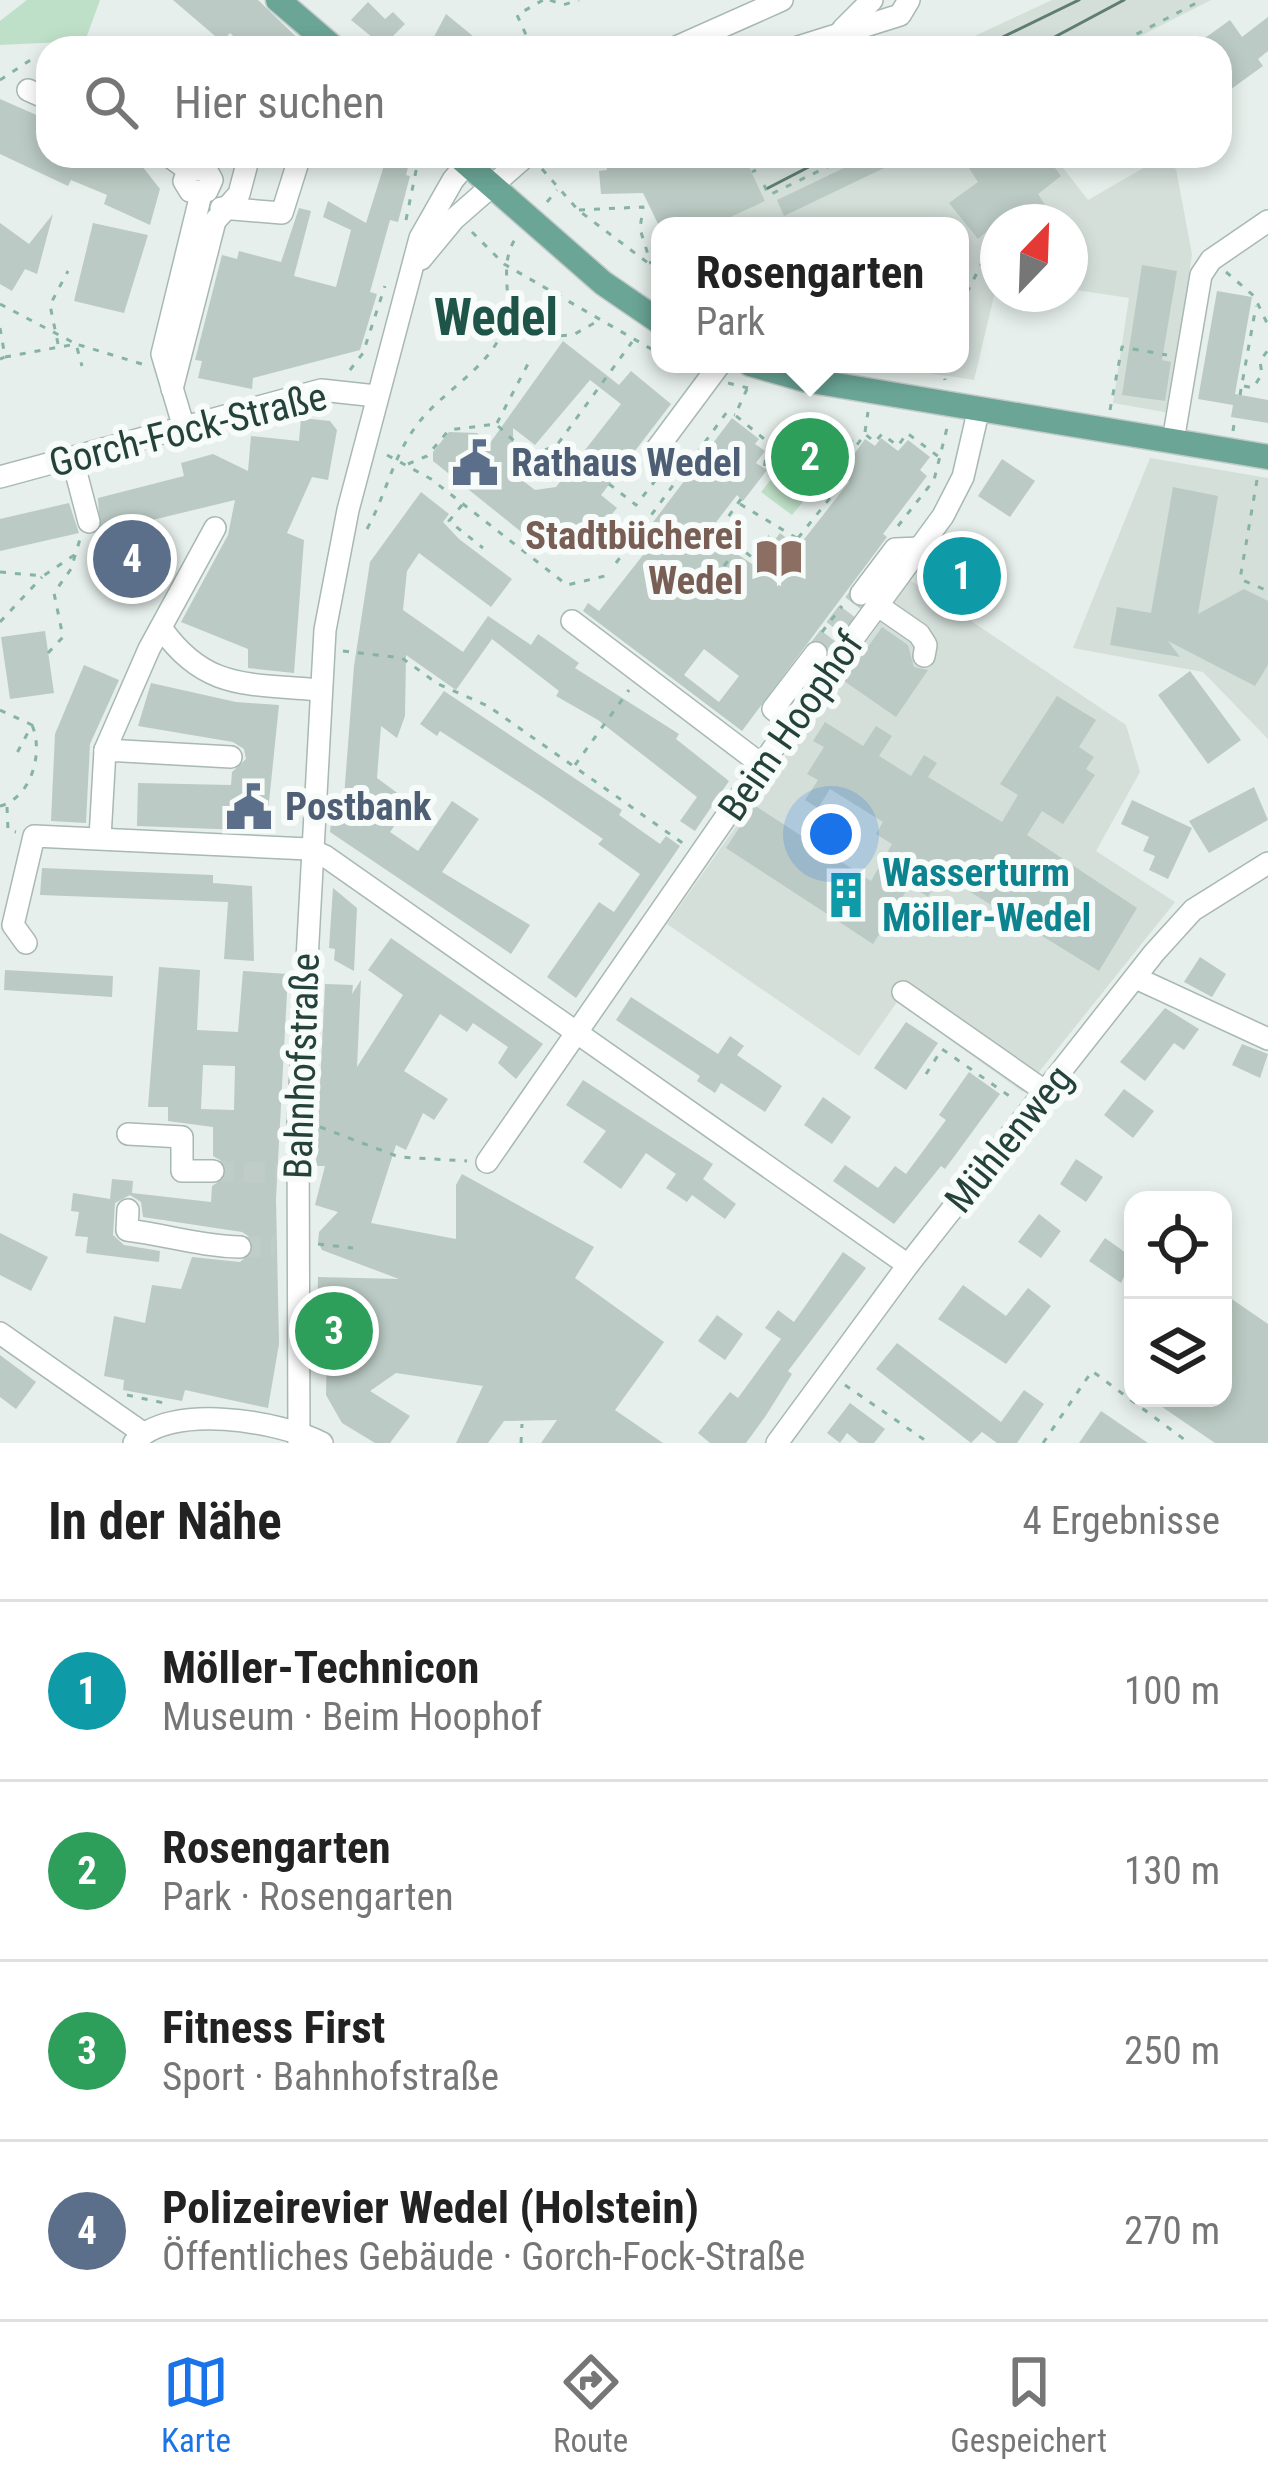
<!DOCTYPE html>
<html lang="de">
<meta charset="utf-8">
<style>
:root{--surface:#fff;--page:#f2f2f2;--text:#222;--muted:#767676;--line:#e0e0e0;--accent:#1a73e8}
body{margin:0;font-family:"Roboto Condensed",sans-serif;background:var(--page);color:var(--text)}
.controls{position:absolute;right:36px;bottom:36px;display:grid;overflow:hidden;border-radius:24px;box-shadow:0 6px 18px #0003}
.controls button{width:108px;height:108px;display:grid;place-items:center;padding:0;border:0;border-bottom:3px solid var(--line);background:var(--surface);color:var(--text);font:60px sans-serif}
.compass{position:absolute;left:980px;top:204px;width:108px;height:108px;border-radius:50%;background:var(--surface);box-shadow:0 6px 18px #0003;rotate:23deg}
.you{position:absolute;left:831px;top:834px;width:42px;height:42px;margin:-30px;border:9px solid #fff;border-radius:50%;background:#1a73e8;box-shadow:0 0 0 18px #1a73e833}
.badge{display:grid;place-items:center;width:78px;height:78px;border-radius:50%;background:var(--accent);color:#fff;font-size:39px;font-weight:700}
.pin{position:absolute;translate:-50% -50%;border:6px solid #fff;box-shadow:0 3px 12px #0006}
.popup{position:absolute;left:651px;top:217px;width:318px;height:156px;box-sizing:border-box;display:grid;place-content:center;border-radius:24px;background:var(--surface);filter:drop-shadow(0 3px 9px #0005);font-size:39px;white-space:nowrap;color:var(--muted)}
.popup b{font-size:45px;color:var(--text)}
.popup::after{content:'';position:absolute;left:50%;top:100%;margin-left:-24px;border:24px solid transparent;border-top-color:var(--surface)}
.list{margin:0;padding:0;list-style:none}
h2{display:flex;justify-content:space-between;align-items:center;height:156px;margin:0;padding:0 48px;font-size:51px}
h2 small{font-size:39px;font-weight:400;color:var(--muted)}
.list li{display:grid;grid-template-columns:78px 1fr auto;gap:36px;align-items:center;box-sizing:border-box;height:180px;padding:0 48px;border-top:3px solid var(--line)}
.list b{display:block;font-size:45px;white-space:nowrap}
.list p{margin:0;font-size:39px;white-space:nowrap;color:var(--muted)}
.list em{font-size:39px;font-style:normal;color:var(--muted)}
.icon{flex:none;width:66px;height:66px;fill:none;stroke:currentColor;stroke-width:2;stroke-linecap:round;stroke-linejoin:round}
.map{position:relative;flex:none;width:1268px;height:1443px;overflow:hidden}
.search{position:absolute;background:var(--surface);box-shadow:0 6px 18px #0003;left:36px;right:36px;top:36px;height:132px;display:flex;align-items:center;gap:30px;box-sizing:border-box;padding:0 42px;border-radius:36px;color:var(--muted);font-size:45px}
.sheet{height:876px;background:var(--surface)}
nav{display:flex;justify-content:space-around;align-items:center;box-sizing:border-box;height:168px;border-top:3px solid var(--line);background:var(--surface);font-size:33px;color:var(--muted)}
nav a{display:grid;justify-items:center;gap:6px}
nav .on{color:var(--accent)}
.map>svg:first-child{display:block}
</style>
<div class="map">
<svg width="1268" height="1443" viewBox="0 0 1268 1443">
<rect width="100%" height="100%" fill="#e6efeb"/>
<g fill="#d4dfda">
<polygon points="1052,0 1211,0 1117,48 949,48"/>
<polygon points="744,156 1054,156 1088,200 1159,159 1176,169 1192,254 1170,413 1113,403 1129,298 1070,289 1070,222 998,222 998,279 974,380 870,364 960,364 960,226 727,226 722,217 765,201"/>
<polygon points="1150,458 1268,478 1268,739 1203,672 1073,648"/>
<polygon points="910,580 1126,725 1140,772 1096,851 1175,902 1023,1092 897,1002 859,1056 667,924"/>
</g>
<g fill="#bfe0c8">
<polygon points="27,0 100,0 85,41 0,45 0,21"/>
<polygon points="788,423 854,440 792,515 761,492 776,473"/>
</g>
<g fill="#bbcac4" fill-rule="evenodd">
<polygon points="173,0 258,0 308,48 247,48 230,33 222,42"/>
<polygon points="368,2 385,19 393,12 405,24 383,46 351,20"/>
<polygon points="446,14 474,37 465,48 428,48"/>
<polygon points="1268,17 1268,51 1258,59 1263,66 1220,97 1220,48 1191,48 1230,20 1242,37"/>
<polygon points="0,99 48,120 48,156 135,157 160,189 150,225 104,204 107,195 71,180 68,186 0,154"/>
<polygon points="387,156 411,156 406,175 410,176 398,222 390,220 370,292 377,294 360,350 253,378 252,389 198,378 202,361 195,360 222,255 237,259 239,251 281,262 299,208 311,211 294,276 336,287 351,230 323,217 328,201 366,223"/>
<polygon points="606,156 744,156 765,201 724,220 727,226 659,226 643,193 601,194 599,171 607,170"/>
<polygon points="869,156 909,156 784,216 777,200"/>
<polygon points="961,156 1046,156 1061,176 1038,194 1056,222 998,222 978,239 949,203 978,182"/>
<polygon points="53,214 37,274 25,269 12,291 0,284 0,223 29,244"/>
<polygon points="93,223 148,235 124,313 74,301"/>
<polygon points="1142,265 1177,271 1162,360 1171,362 1165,401 1122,395"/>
<polygon points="1217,291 1252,297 1235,394 1268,400 1268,423 1231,417 1233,405 1198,399"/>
<path d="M 563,341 L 619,385 L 631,371 L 671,404 L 601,495 L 617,508 L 580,553 L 557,536 L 545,551 L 433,461 L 433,452 L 449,432 L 477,433 L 490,443 ZM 590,380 L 621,404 L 556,487 L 535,490 L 514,474 L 513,428 L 535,445 Z"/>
<polygon points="301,418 330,421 337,430 328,480 312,477 287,533 304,540 294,673 248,668 248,649 181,622 228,535 235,500 140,523 156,585 123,594 107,531 100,533 98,498 184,476 181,463 213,454 248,471 251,436 299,441"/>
<path d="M 732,418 L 759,439 L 755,444 L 765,451 L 756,463 L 767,470 L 743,501 L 737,495 L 707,534 L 755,566 L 780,533 L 798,547 L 849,482 L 839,475 L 865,439 L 875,446 L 881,438 L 898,451 L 908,440 L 930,457 L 920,470 L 927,476 L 883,534 L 887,537 L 742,731 L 583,611 L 588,603 L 599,611 L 654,541 L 644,534 ZM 704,649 L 739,676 L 719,702 L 684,675 Z"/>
<polygon points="1002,459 1035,481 1010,517 978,496"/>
<polygon points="1173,487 1218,496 1198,614 1244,589 1268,601 1268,665 1255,686 1168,641 1180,657 1110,645 1117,607 1151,613"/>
<polygon points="421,492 449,514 443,522 459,539 512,579 491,607 419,553 407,571 403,610 463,652 488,616 531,645 538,634 579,663 575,668 679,734 676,739 729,781 695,831 680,821 697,797 598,720 556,696 559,691 492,639 456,690 406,655 405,716 397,738 381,726 377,778 411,803 390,832 418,851 452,801 479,819 442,872 530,925 511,954 330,832 333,802 344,797 354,666 370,562"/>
<polygon points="69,503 79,533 0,551 0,519"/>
<polygon points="882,627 908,645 914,667 928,670 896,717 844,681"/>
<polygon points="45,631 54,693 10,699 1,637"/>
<polygon points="84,665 119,680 90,744 86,823 51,821 55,734"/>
<polygon points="1190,671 1241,740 1208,764 1158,695"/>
<polygon points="151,683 236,702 279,705 266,831 137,826 138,783 231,785 232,772 246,759 244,749 233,742 138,726"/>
<polygon points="444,691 622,810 619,815 660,844 666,836 680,846 576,998 547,977 599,902 614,912 640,874 598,844 603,839 539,795 440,731 437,736 420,724"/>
<polygon points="1057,696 1096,720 1079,747 1094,757 1086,769 1095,775 1063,824 1042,811 1027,835 1137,908 1099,971 949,879 945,885 938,880 928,897 910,885 873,944 726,848 754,805 871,881 892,844 876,834 883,822 830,789 818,808 805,800 818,780 807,774 824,747 813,741 825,722 863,746 876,726 892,736 879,756 911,776 924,755 937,763 928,777 1002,822 1018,795 1000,784"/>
<polygon points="1254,787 1268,820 1209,853 1189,821"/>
<polygon points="1132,800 1192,828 1168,879 1149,870 1155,856 1143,851 1149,837 1121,824"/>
<polygon points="42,868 213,875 213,883 252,886 254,961 224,959 228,902 40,895"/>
<polygon points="333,888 357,908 354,971 334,960 335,949 329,948"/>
<polygon points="391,938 543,1044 516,1079 498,1063 508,1047 473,1023 467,1032 440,1014 404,1071 448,1099 434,1120 423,1113 406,1150 396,1145 371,1223 456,1239 456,1185 462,1174 594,1247 575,1278 664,1342 615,1410 663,1443 541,1443 557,1420 504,1421 488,1443 456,1443 483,1386 396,1373 370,1391 410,1416 390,1443 375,1443 342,1423 326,1395 327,1341 317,1329 318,1277 399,1279 322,1250 318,1242 319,1232 338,1212 315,1205 325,1166 316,1166 325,984 353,985 352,994 361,980 357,1067 403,995 368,970"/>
<polygon points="1200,957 1226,974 1212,997 1184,982"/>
<path d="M 159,967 L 200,970 L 197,1030 L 238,1032 L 243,971 L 288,974 L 276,1199 L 279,1344 L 268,1408 L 185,1390 L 182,1401 L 123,1390 L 124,1380 L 104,1376 L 114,1316 L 145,1323 L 152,1285 L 181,1289 L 192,1257 L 240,1262 L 255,1249 L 253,1239 L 242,1232 L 143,1217 L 141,1202 L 130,1195 L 115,1203 L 113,1235 L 124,1245 L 160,1251 L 159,1262 L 86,1253 L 88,1237 L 75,1236 L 79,1212 L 71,1211 L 73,1193 L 110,1199 L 112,1179 L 133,1181 L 132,1193 L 211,1202 L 212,1186 L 226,1177 L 225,1163 L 213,1156 L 213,1127 L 168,1121 L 168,1107 L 148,1107 ZM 203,1065 L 235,1066 L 234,1110 L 201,1109 Z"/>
<polygon points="5,970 113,976 112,997 4,990"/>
<polygon points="631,997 718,1054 730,1036 744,1046 737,1055 782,1086 765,1112 721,1083 715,1093 697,1081 700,1076 616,1020"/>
<polygon points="1165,1008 1199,1029 1184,1050 1174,1043 1145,1081 1120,1062"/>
<polygon points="906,1022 938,1043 906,1090 874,1068"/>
<polygon points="1242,1044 1268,1054 1260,1078 1232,1065"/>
<polygon points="969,1072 1000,1094 945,1169 941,1166 894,1224 833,1181 845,1165 878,1188 895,1166 906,1174 946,1120 939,1115"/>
<polygon points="583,1080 713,1164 703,1179 736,1204 725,1219 692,1195 687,1202 666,1188 676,1174 646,1153 621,1189 583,1162 606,1131 566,1105"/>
<polygon points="1124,1089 1154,1111 1133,1138 1104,1115"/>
<polygon points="823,1097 851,1117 832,1144 804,1125"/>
<polygon points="1076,1159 1103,1177 1086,1202 1060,1184"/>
<polygon points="1039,1214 1061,1231 1041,1258 1018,1242"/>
<polygon points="0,1233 48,1257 31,1291 0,1275"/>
<polygon points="1105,1238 1133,1258 1121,1283 1089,1261"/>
<polygon points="843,1252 866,1268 788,1371 792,1374 765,1417 746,1443 710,1443 698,1433 730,1392 738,1398 781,1339 765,1328 778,1310 794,1322"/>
<polygon points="963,1285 1006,1316 1028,1288 1051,1306 1006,1364 938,1319"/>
<polygon points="1223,1293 1268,1324 1268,1443 1215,1443 1149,1398 1223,1398"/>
<polygon points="717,1315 743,1334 725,1360 698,1341"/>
<polygon points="897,1343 1001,1422 1024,1390 1044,1404 1017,1443 997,1443 982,1432 971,1443 876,1369"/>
<polygon points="0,1355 36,1382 16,1409 0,1397"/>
<polygon points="850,1403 885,1429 874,1443 859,1443 847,1433 840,1443 827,1433"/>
<polygon points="1101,1411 1148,1443 1079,1443"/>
</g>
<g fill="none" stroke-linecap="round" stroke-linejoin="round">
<g stroke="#bfccc8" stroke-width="21" stroke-dasharray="21 10" stroke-linecap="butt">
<polyline points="816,653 861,594"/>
<polyline points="213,1171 277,1173"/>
<polyline points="240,1247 275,1247"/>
</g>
<defs>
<g id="minor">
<polyline points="843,29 872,0"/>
<polyline points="674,48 782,0"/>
<polyline points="795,48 900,15 909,0"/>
<polyline points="28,90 48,99"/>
<polyline points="169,156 188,170 206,169 212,180 207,191 190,191 184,181 188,170"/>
<polyline points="221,208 282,213 298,162 291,156"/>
<polyline points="421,259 454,219 526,156"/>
<polyline points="172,389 215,221 239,194 249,156"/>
<polyline points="184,428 162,354 201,194"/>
<polyline points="1173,441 1201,275 1211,260 1268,221"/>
<polyline points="656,450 720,364"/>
<polyline points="73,461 89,522"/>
<polyline points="0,477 321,390 376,396"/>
<polyline points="861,594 895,549 920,548"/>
<polyline points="877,605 919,634 926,645 924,656"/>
<polyline points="572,621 762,765"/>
<path d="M 162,629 C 206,691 249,683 319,690"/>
<polyline points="791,723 773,709 816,653"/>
<polyline points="105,750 149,649 215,528"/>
<polyline points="100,838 105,750 231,757"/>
<polyline points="26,943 13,925 34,836 309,849 325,856 908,1265"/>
<polyline points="1136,978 1268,1039"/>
<polyline points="903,992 1046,1092"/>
<polyline points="128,1134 182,1137 182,1171 213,1171"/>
<polyline points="487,1162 784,733 943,516 963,477 979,408"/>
<path d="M 128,1210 L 127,1230 C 167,1235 200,1246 240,1247"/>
<polyline points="0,1333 143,1433"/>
<path d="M 134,1443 C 168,1402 280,1421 322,1443"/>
<polyline points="299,1443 298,1125 325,630 348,510 420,238 453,180 473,156"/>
<polyline points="777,1443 908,1265 1154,953 1193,910 1268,863"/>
</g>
<g id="major">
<polyline points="278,0 334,48"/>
<polyline points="458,156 603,283 660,322"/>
<polyline points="750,364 806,380 1268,457"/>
</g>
</defs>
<use href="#minor" stroke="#a8b8b2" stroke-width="24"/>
<use href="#major" stroke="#c2cac8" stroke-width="27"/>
<g stroke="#86b3a5" stroke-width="3" stroke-dasharray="6 9" stroke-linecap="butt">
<polyline points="550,0 563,5 579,0"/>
<polyline points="352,37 364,48"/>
<polyline points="532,48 517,15 543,0"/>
<polyline points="1110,48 1202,0"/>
<polyline points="0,80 32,59 48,66"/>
<polyline points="542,169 578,210 660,272"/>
<polyline points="752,172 756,170"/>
<polyline points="764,185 769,195 850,156"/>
<polyline points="547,202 557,190"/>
<polyline points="579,210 643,207 640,229 651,264"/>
<polyline points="406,220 419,156"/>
<polyline points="472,232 504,264 660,354"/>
<polyline points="1226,272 1254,296 1268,325"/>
<polyline points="0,304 76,344 82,366"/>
<polyline points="960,306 983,261"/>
<polyline points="0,328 5,357 0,359"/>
<polyline points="501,339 573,335 596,322"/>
<polyline points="58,344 50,305 68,271"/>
<polyline points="5,357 76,344 142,364"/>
<polyline points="921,364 938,368"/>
<polyline points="941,364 945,380"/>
<polyline points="350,370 363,353 385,286"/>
<polyline points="728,383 748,388"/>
<polyline points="1244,386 1253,388 1262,374 1260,361 1268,350"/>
<polyline points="747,389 735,415 769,443 764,468"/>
<polyline points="1240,395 1256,306"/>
<polyline points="1110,410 1122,347 1167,355"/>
<polyline points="497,423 529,362"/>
<polyline points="1233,431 1235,418"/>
<polyline points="865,432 868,412"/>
<polyline points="559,446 578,460"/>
<polyline points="387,455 431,479 567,585 605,576"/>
<polyline points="408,464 427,456 449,430 496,424 530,456 557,445 632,342"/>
<polyline points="1257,480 1240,579 1268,591"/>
<polyline points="609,484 636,505 666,467"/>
<polyline points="741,499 718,531 753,558 774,530"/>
<polyline points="740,504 803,542"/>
<polyline points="462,505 449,521 483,548"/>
<polyline points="898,526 934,480 948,424"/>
<path d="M 367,529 C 387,493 393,454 420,421 C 444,391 485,370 502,333 C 517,299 495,268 517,236"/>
<polyline points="640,535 652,544"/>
<polyline points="798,538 842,483 834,476 865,434 875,442 882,434 898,446 907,433 939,457"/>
<polyline points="616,563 727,412 735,415"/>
<polyline points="0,572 43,576 76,554"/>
<polyline points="692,575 708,586 739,547"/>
<polyline points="698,576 728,538"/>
<polyline points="0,622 42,577"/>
<polyline points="822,632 842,606"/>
<polyline points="343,651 402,658 438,684 488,706 684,844"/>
<polyline points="48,653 63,637 54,593 71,569 80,539"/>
<polyline points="0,710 32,725 17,753"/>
<polyline points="575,765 629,690"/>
<path d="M 0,806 C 31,798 44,753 32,725"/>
<polyline points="7,807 8,830 16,832"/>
<polyline points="926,1074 942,1049 1015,1100"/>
<polyline points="320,1127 399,1157 467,1161"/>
<polyline points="318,1244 353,1248"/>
<polyline points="845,1385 929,1443"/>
<polyline points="127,1395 164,1403"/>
<polyline points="521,1443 522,1424"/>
<polyline points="1043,1443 1092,1371 1189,1443"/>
</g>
<use href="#minor" stroke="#fff" stroke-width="21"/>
<use href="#major" stroke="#6aa596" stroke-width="24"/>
<g stroke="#5f7d75" stroke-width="3">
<polyline points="980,48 1079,0"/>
<polyline points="1034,48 1124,0"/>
<polyline points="768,188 830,156"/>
</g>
</g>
<defs>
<symbol id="civic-bare" viewBox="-9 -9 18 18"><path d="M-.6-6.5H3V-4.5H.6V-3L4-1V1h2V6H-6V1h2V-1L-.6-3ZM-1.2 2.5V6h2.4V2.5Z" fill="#5c6f8a" stroke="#f7fbf9" stroke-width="2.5" paint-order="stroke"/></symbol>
<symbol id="library-bare" viewBox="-9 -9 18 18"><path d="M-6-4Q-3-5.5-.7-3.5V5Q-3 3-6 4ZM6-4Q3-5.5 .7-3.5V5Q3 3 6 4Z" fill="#8d6e63" stroke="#f7fbf9" stroke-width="2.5" paint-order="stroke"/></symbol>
<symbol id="building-bare" viewBox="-9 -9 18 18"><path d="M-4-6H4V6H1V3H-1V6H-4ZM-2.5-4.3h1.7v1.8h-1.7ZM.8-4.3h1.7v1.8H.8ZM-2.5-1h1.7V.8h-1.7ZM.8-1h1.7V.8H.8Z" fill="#0f9aa8" stroke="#f7fbf9" stroke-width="2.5" paint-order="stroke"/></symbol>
</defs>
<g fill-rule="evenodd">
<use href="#civic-bare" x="442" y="430" width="66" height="66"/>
<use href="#library-bare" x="746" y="525" width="66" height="66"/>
<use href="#civic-bare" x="216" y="774" width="66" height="66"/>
<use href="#building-bare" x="813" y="862" width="66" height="66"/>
</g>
<g text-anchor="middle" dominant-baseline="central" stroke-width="12" stroke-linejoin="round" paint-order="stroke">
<g font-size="39" fill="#24423a" stroke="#f7fbf9">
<text transform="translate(188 430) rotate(-14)">Gorch-Fock-Straße</text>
<text transform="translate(791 726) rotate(-55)">Beim Hoophof</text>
<text transform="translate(302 1066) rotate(-88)">Bahnhofstraße</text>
<text transform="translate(1009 1139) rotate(-51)">Mühlenweg</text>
</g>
<g font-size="39" font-weight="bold" fill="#4e5e75" stroke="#f7fbf9" text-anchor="start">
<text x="511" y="463">Rathaus Wedel</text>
<text x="285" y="807">Postbank</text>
</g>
<g font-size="39" font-weight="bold" fill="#785e54" stroke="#f7fbf9" text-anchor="end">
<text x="743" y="536">Stadtbücherei<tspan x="743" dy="45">Wedel</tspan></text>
</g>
<g font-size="39" font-weight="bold" fill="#0d838f" stroke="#f7fbf9" text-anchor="start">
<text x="882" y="873">Wasserturm<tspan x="882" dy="45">Möller-Wedel</tspan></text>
</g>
<g font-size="51" font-weight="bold" fill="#1f5548" stroke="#f7fbf9">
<text x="496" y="317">Wedel</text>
</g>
</g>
</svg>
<div class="controls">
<button><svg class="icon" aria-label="locate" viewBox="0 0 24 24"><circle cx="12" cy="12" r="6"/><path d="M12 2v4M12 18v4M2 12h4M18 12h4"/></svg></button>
<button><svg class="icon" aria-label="layers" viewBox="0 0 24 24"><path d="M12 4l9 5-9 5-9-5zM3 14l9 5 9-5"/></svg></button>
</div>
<svg class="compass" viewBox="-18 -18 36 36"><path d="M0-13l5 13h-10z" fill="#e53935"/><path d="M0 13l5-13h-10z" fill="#767676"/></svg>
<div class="you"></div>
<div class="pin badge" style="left:962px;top:576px;background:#0f9aa8">1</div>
<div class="pin badge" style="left:810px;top:457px;background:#2e9e5b">2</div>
<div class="popup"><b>Rosengarten</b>Park</div>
<div class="pin badge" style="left:334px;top:1331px;background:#2e9e5b">3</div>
<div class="pin badge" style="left:132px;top:559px;background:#5c6f8a">4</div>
<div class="search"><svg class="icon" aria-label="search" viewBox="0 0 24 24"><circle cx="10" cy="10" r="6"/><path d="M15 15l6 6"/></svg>Hier suchen</div>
</div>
<section class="sheet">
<h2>In der Nähe<small>4 Ergebnisse</small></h2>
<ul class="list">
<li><span class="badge" style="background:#0f9aa8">1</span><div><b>Möller-Technicon</b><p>Museum · Beim Hoophof</p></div><em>100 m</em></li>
<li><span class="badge" style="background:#2e9e5b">2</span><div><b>Rosengarten</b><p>Park · Rosengarten</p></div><em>130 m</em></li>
<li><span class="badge" style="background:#2e9e5b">3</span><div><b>Fitness First</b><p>Sport · Bahnhofstraße</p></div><em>250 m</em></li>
<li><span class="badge" style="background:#5c6f8a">4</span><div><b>Polizeirevier Wedel (Holstein)</b><p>Öffentliches Gebäude · Gorch-Fock-Straße</p></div><em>270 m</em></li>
</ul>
</section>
<nav>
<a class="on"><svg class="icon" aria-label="map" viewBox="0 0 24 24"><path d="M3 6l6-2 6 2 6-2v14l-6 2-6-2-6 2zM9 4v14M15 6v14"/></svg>Karte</a>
<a><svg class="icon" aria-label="directions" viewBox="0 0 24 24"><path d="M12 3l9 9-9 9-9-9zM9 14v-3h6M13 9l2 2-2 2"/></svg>Route</a>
<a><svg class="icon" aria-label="saved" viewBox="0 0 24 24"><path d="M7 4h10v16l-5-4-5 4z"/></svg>Gespeichert</a>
</nav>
